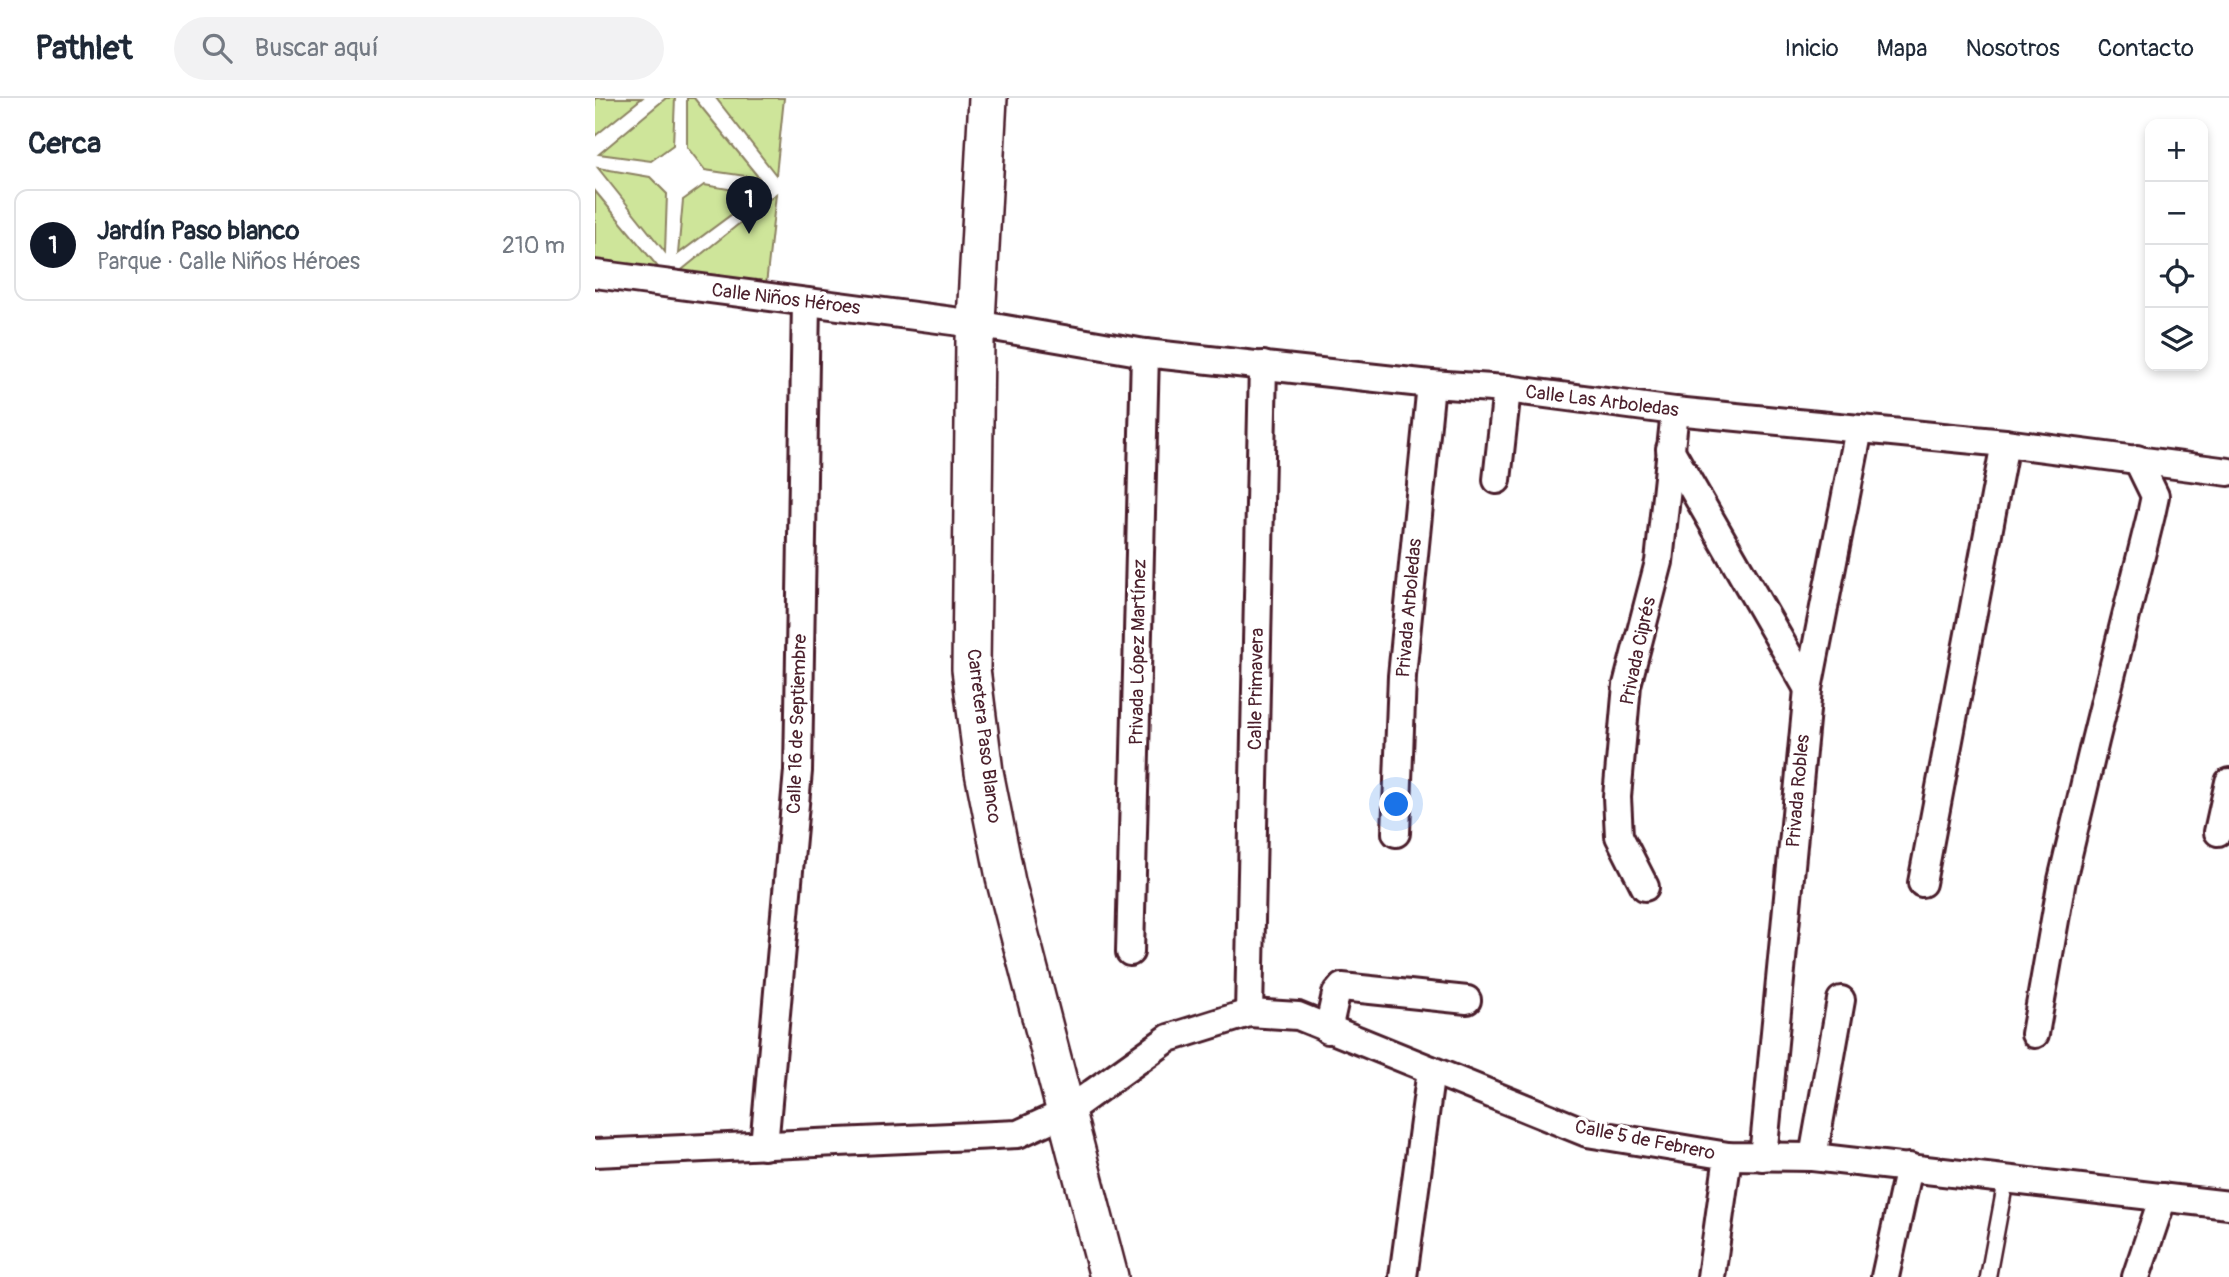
<!DOCTYPE html>
<html lang="es">
<meta charset="utf-8">
<style>
:root{--surface:#fff;--page:#f2f2f3;--text:#1f2937;--muted:#747a83;--line:#e0e1e3;--accent:#111827}
body{margin:0;font-family:Pangolin,sans-serif;background:var(--page);color:var(--text)}
.controls{position:absolute;right:21px;top:21px;display:grid;overflow:hidden;border-radius:14px;box-shadow:0 4px 10px #0003}
.controls button{width:63px;height:63px;display:grid;place-items:center;padding:0;border:0;border-bottom:2px solid var(--line);background:var(--surface);color:var(--text);font:35px sans-serif}
.you{position:absolute;left:802px;top:707px;width:24px;height:24px;margin:-18px;border:5px solid #fff;border-radius:50%;background:#1a73e8;box-shadow:0 0 0 10px #1a73e833}
.badge{display:grid;place-items:center;width:46px;height:46px;border-radius:50%;background:var(--accent);color:#fff;font-size:23px;font-weight:700}
.pin{position:absolute;translate:-50% -58px;filter:drop-shadow(0 2px 4px #0008)}
.pin::after{content:'';position:absolute;top:37px;width:24px;height:21px;background:inherit;clip-path:polygon(0 0,100% 0,50% 100%)}
.list{margin:0;padding:0;list-style:none}
h2{display:flex;justify-content:space-between;align-items:center;height:91px;margin:0;padding:0 28px;font-size:30px}
h2 small{font-size:23px;font-weight:400;color:var(--muted)}
.list li{display:grid;grid-template-columns:46px 1fr auto;gap:21px;align-items:center;box-sizing:border-box;height:112px;margin:0 14px 14px;padding:0 14px;border:2px solid var(--line);border-radius:14px}
.list b{display:block;font-size:26px;white-space:nowrap}
.list p{margin:0;font-size:23px;white-space:nowrap;color:var(--muted)}
.list em{font-size:23px;font-style:normal;color:var(--muted)}
.icon{flex:none;width:38px;height:38px;fill:none;stroke:currentColor;stroke-width:2;stroke-linecap:round;stroke-linejoin:round}
.map{position:relative;flex:none;width:1634px;height:1179px;overflow:hidden}
header{display:flex;align-items:center;gap:42px;box-sizing:border-box;height:98px;padding:0 35px;background:var(--surface);border-bottom:2px solid var(--line)}
header strong{font-size:33px}
nav{display:flex;gap:38px;margin-inline-start:auto;font-size:24px}
.search{width:490px;height:63px;background:var(--page);display:flex;align-items:center;gap:18px;box-sizing:border-box;padding:0 24px;border-radius:38px;color:var(--muted);font-size:26px}
main{display:flex}
aside{flex:1;background:var(--surface)}
.map>svg:first-child{display:block}
</style>
<header>
<strong>Pathlet</strong>
<div class="search"><svg class="icon" aria-label="search" viewBox="0 0 24 24"><circle cx="10" cy="10" r="6"/><path d="M15 15l6 6"/></svg>Buscar aquí</div>
<nav><a>Inicio</a><a>Mapa</a><a>Nosotros</a><a>Contacto</a></nav>
</header>
<main>
<aside>
<h2>Cerca<small></small></h2>
<ul class="list">
<li><span class="badge">1</span><div><b>Jardín Paso blanco</b><p>Parque · Calle Niños Héroes</p></div><em>210 m</em></li>
</ul>
</aside>
<div class="map">
<svg width="1634" height="1179" viewBox="0 0 1634 1179">
<rect width="100%" height="100%" fill="#fff"/>
<filter id="ink" filterUnits="userSpaceOnUse"><feTurbulence type="fractalNoise" baseFrequency=".0143" numOctaves="2"/><feDisplacementMap in="SourceGraphic" scale="14" xChannelSelector="R" yChannelSelector="G"/><feConvolveMatrix kernelMatrix="1 2 1 2 8 2 1 2 1" color-interpolation-filters="sRGB"/></filter>
<g filter="url(#ink)">
<g fill="#cee59a" stroke="#8c8262" stroke-width="2">
<polygon points="0,0 47,0 0,38"/>
<polygon points="71,0 80,0 78,47 56,63 4,56"/>
<polygon points="92,0 99,0 164,80 110,72 92,49"/>
<polygon points="121,0 189,0 181,77"/>
<polygon points="3,70 55,79 72,96 70,154"/>
<polygon points="109,87 164,96 83,156 88,102"/>
<polygon points="0,93 67,174 0,165"/>
<polygon points="181,96 171,187 83,175"/>
</g>
<g fill="none" stroke-linecap="round" stroke-linejoin="round">
<defs>
<polyline id="service" points="1393,1179 1411,1082"/>
<g id="minor">
<polyline points="0,176 381,226 550,255 836,286 912,291 1080,313 1410,345 1634,374"/>
<polyline points="1075,351 1213,591"/>
<polyline points="902,382 912,291"/>
<polyline points="1623,734 1634,684"/>
<polyline points="801,735 807,578 836,286"/>
<polyline points="1327,785 1410,345"/>
<polyline points="1050,789 1024,738 1022,699 1032,587 1064,464 1080,313"/>
<polyline points="535,854 550,255"/>
<polyline points="654,915 668,267"/>
<polyline points="733,932 741,896 747,889 872,902"/>
<polyline points="1440,936 1467,782 1500,643 1556,417 1560,398 1542,361"/>
<polyline points="169,1048 203,673 211,204"/>
<polyline points="0,1055 423,1036 471,1014 574,940 654,915 703,918 992,1035 1133,1058 1218,1059 1634,1107"/>
<polyline points="1168,1059 1213,591 1264,331"/>
<polyline points="1218,1059 1246,902"/>
<polyline points="808,1179 836,972"/>
<polyline points="1116,1179 1133,1058"/>
<polyline points="1290,1179 1314,1069"/>
<polyline points="1541,1179 1568,1099"/>
</g>
<polyline id="secondary" points="393,0 380,242 376,571 389,674 411,784 514,1179"/>
</defs>
<use href="#service" stroke="#4a1f2b" stroke-width="19"/>
<use href="#minor" stroke="#4a1f2b" stroke-width="32"/>
<use href="#secondary" stroke="#4a1f2b" stroke-width="42"/>
<use href="#service" stroke="#fff" stroke-width="14"/>
<use href="#minor" stroke="#fff" stroke-width="26"/>
<use href="#secondary" stroke="#fff" stroke-width="37"/>
</g>
</g>
<g text-anchor="middle" dominant-baseline="central" stroke-width="7" stroke-linejoin="round" paint-order="stroke">
<g font-size="19" fill="#4a1f2b" stroke="#fff">
<text transform="translate(191 201) rotate(7)">Calle Niños Héroes</text>
<text transform="translate(1007 303) rotate(7)">Calle Las Arboledas</text>
<text transform="translate(814 510) rotate(-85)">Privada Arboledas</text>
<text transform="translate(1043 553) rotate(-78)">Privada Ciprés</text>
<text transform="translate(543 554) rotate(-89)">Privada López Martínez</text>
<text transform="translate(661 591) rotate(-89)">Calle Primavera</text>
<text transform="translate(202 626) rotate(-88)">Calle 16 de Septiembre</text>
<text transform="translate(389 638) rotate(83)">Carretera Paso Blanco</text>
<text transform="translate(1203 693) rotate(-85)">Privada Robles</text>
<text transform="translate(1050 1042) rotate(11)">Calle 5 de Febrero</text>
</g>
</g>
</svg>
<div class="controls">
<button>+</button>
<button>−</button>
<button><svg class="icon" aria-label="locate" viewBox="0 0 24 24"><circle cx="12" cy="12" r="6"/><path d="M12 2v4M12 18v4M2 12h4M18 12h4"/></svg></button>
<button><svg class="icon" aria-label="layers" viewBox="0 0 24 24"><path d="M12 4l9 5-9 5-9-5zM3 14l9 5 9-5"/></svg></button>
</div>
<div class="you"></div>
<div class="pin badge" style="left:154px;top:136px">1</div>
</div>
</main>
